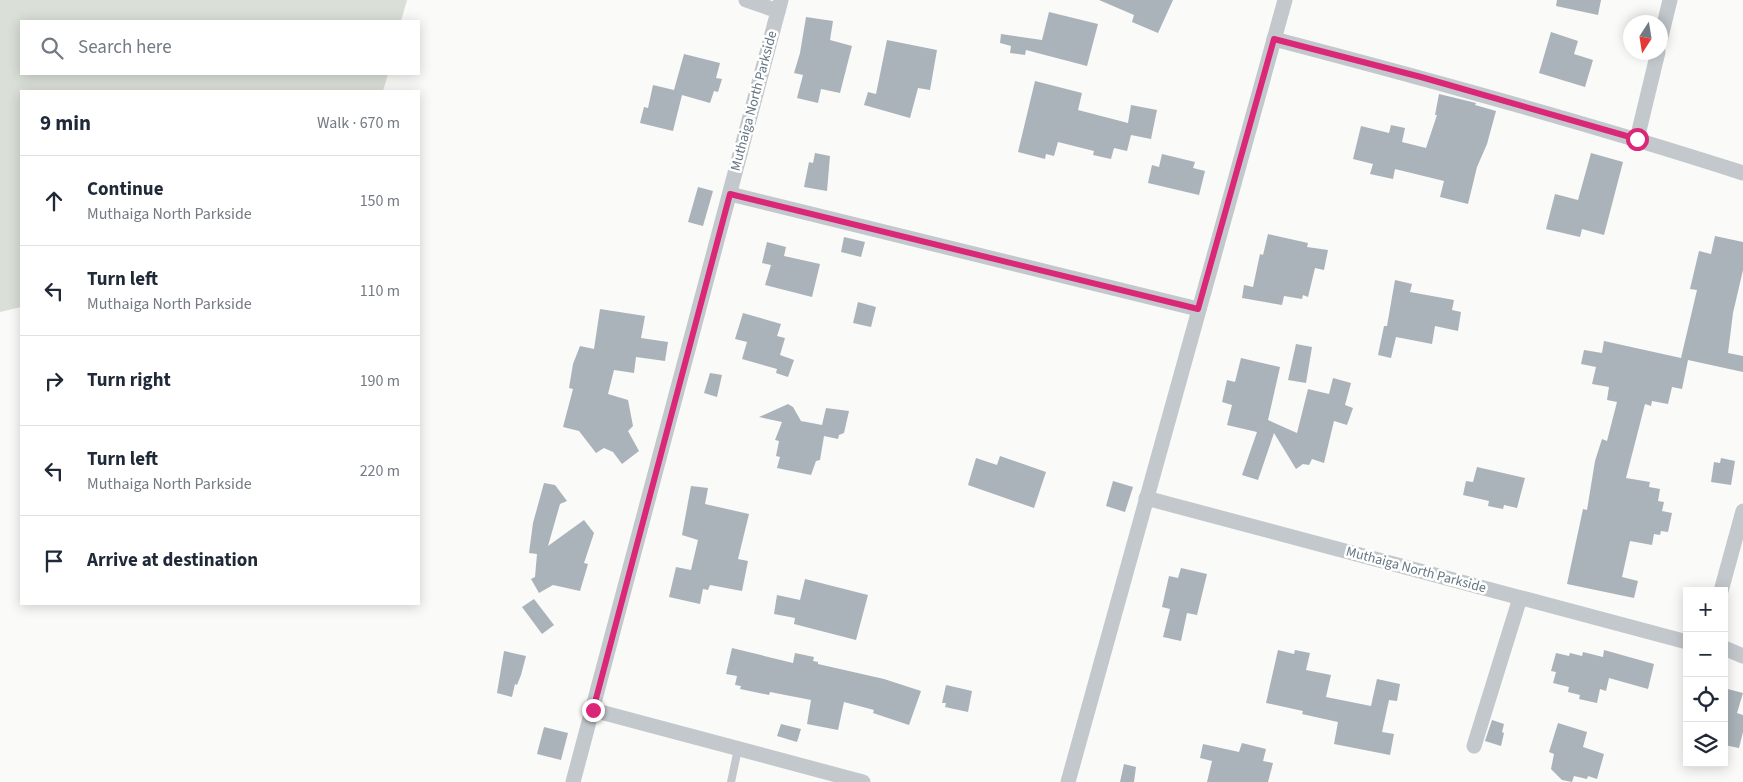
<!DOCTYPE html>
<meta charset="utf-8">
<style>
:root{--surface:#fff;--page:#f2f2f3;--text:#1f2937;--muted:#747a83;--line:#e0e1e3}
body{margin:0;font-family:"Source Sans 3",sans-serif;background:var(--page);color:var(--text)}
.controls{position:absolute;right:15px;bottom:15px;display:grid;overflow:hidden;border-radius:0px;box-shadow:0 2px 12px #0003}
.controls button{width:45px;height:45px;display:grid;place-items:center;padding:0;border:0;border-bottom:1px solid var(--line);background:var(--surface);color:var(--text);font:25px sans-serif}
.compass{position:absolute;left:1623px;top:15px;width:45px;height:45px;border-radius:50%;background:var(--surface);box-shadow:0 2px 12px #0003;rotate:192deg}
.stop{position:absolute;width:15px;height:15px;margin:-11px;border:4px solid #db2777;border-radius:50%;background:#fff}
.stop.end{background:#db2777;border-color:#fff;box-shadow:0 1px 5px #0008}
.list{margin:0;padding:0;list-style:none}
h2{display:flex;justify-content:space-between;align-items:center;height:65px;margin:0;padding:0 20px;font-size:21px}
h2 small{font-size:16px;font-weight:400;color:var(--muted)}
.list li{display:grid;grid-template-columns:32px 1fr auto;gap:15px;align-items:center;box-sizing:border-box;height:90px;padding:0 20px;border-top:1px solid var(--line)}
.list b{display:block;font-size:19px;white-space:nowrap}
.list p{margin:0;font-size:16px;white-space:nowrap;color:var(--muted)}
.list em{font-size:16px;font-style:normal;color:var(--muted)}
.icon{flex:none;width:28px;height:28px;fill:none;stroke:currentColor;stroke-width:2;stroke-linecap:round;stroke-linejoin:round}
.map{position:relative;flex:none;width:1743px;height:782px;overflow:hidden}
.search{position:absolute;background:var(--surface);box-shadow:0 2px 12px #0003;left:20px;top:20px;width:400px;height:55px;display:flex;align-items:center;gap:12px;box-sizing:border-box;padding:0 18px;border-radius:0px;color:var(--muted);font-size:19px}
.panel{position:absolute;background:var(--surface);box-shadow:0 2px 12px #0003;left:20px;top:90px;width:400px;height:515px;border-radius:0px}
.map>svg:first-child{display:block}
</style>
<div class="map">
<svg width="1743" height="782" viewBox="0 0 1743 782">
<rect width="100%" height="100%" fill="#fafaf8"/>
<polygon fill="#dadfd7" points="0,0 407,0 401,21 21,21 21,74 388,74 383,91 21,91 21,307 0,312"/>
<g fill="#aab3b9">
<polygon points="1099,0 1173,0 1158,33 1132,22 1134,15"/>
<polygon points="1557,0 1601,0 1598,15 1556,6"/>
<polygon points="1049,12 1098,24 1087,66 1026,50 1025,55 1010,53 1011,46 1000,43 1001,34 1042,40"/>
<polygon points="806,17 833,21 830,40 852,46 840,93 821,89 818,103 797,98 803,75 794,73 800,53"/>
<polygon points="1551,32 1578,41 1574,54 1593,60 1585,87 1539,73"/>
<polygon points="887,40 937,50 930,90 918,88 910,118 864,105 868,92 876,94"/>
<polygon points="684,54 720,63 716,78 722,79 718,92 714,91 710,103 682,95 673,131 640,123 644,107 648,108 653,85 674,90"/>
<polygon points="1035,81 1082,93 1078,110 1128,123 1131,105 1157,110 1151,139 1131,135 1127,151 1114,148 1111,159 1093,155 1094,151 1058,142 1054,156 1046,154 1045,159 1018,152"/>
<polygon points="1439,94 1476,103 1475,105 1496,111 1487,144 1477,167 1468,204 1440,197 1444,181 1395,169 1393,179 1370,174 1373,164 1353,159 1361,126 1389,133 1391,125 1405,128 1402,142 1426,148 1437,115 1435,115"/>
<polygon points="815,153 830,156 827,191 804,187 809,162 813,163"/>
<polygon points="1591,153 1623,162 1604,235 1582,229 1580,237 1546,229 1555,194 1578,200"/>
<polygon points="1162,154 1195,162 1193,168 1205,171 1199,195 1148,183 1152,165 1159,167"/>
<polygon points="698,187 713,191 703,226 688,222"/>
<polygon points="1268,234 1308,243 1307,247 1328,250 1324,270 1315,268 1308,297 1303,295 1302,299 1284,296 1282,305 1242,298 1244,285 1253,287 1260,254 1263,255"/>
<polygon points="1715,236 1743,242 1743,270 1733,313 1728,353 1743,356 1743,372 1688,360 1682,389 1672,387 1668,404 1652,401 1651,406 1645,404 1626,478 1650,482 1649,487 1660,489 1658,501 1664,502 1662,511 1672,513 1668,532 1661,531 1660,535 1654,534 1652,545 1630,541 1622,577 1638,581 1634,598 1567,584 1583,509 1587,510 1595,461 1602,439 1607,441 1617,402 1607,400 1609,387 1592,384 1596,367 1581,364 1584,350 1602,353 1604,341 1681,358 1697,290 1690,289 1699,251 1711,254"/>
<polygon points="844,237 865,242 861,257 841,252"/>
<polygon points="767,242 786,247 784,256 820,264 812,297 765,285 771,265 762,263"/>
<polygon points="1395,280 1412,284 1410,292 1454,300 1452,310 1461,312 1458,331 1435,326 1432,344 1396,337 1391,358 1378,355 1384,326 1387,326"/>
<polygon points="858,302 876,307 871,327 853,323"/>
<polygon points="600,309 645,316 641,338 668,342 665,361 636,357 634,373 614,370 608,394 628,400 633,426 628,431 639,451 622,464 613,452 604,448 596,453 579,431 563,427 573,389 569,388 573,364 580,346 594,349"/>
<polygon points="743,313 781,324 777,336 785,338 780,355 794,360 788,377 776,373 777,369 742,359 747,342 735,339"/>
<polygon points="1296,344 1312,347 1306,383 1288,380"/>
<polygon points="1241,358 1280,367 1268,420 1297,433 1308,389 1329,394 1333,378 1351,383 1345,405 1353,408 1347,425 1334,421 1324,463 1312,459 1309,465 1303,464 1296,469 1274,433 1258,480 1242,475 1257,432 1227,425 1232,405 1222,402 1227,380 1235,382"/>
<polygon points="710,373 722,375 717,397 704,393"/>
<polygon points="788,404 793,407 801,421 822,425 826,408 849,411 844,433 839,435 838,439 824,436 820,460 816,461 811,475 777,468 780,457 776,456 779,441 775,440 782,422 759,417"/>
<polygon points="1000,456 1046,472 1034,508 968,485 976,458 997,465"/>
<polygon points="1721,458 1735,461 1731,485 1711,482 1714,462 1720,463"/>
<polygon points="1477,467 1525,478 1517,508 1504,505 1503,509 1488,506 1489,501 1463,495 1466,481 1473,482"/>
<polygon points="1113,481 1133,487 1125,512 1106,506"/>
<polygon points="544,483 555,485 567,501 560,504 548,546 584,520 594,533 584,563 588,564 580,591 553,585 539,593 531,579 535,577 537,554 529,553 533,523"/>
<polygon points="691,486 708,488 705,504 749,514 738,559 748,561 742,591 710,585 708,590 703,589 700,604 669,597 676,567 691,570 698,540 682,535"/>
<polygon points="1181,568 1207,574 1197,615 1187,613 1181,641 1163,637 1170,609 1162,607 1169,576 1178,578"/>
<polygon points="805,579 868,595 856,640 794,624 795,618 774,614 777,595 800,600"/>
<polygon points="534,599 554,625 542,634 522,607"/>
<polygon points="732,648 793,663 795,653 814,657 813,661 818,662 818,664 884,679 921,691 909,725 873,713 874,710 844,702 838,730 807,724 811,700 770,692 769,695 740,689 741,686 735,685 737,676 726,674"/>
<polygon points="1278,650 1294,654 1295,650 1310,653 1306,670 1331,675 1326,697 1371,706 1377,679 1400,684 1397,701 1389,700 1382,732 1394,734 1390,755 1334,744 1338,722 1302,714 1303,711 1266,703"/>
<polygon points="1604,650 1654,664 1648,689 1609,678 1606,691 1600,689 1597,703 1579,699 1580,695 1568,692 1569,687 1553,683 1556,672 1551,671 1556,653 1569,656 1570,653 1582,656 1583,652 1603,657"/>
<polygon points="504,651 526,656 521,675 517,685 515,684 512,697 497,693"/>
<polygon points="946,685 972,691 968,712 945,707 946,703 942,703"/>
<polygon points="1724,688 1743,693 1737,713 1743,715 1743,732 1739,748 1724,745"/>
<polygon points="1492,720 1504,724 1502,732 1504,733 1501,746 1485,741"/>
<polygon points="1558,723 1587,732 1583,747 1604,754 1597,779 1588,776 1587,779 1574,776 1572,782 1562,780 1551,769 1554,754 1549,752"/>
<polygon points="781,724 801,729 797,742 777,736"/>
<polygon points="544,727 568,733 561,760 537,754"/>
<polygon points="1242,743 1266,749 1263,761 1273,763 1268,782 1207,782 1212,761 1200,758 1203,744 1239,752"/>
<polygon points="1124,764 1136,767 1134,782 1120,782"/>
</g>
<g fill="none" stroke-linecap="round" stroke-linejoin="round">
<polyline stroke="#c3c8cc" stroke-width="8" points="731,782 738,749"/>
<g stroke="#c3c8cc" stroke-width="15">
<polyline points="746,0 778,11"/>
<path d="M 1274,39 C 1431,80 1588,123 1743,173"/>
<polyline points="1660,41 1670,0"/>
<polyline points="1637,139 1658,52"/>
<polyline points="730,194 1198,309"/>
<polyline points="1146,498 1687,642"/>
<polyline points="1721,591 1743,511"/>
<polyline points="1724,648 1743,656"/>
<polyline points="593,710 863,782"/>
<polyline points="1474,746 1520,598"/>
<polyline points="573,782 781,0"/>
<polyline points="1068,782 1285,0"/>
</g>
</g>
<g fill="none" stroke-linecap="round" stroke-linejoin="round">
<polyline stroke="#db2777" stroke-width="6" points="593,710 730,194 1198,309 1274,39 1421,77 1637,139"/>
</g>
<g text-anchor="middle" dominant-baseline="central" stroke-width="5" stroke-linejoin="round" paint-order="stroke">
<g font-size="14" fill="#657683" stroke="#fff">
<text transform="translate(754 101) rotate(-75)">Muthaiga North Parkside</text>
<text transform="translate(1416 570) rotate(15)">Muthaiga North Parkside</text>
</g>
</g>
</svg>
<div class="controls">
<button>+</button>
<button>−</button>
<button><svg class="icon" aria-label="locate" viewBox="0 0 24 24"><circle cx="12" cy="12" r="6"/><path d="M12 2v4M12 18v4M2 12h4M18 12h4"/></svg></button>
<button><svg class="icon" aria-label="layers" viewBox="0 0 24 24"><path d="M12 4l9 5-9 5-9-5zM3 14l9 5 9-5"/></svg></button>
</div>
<svg class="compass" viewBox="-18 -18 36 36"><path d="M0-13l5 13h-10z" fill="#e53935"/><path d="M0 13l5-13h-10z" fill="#747a83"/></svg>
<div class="stop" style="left:1637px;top:139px"></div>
<div class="stop end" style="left:593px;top:710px"></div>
<div class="search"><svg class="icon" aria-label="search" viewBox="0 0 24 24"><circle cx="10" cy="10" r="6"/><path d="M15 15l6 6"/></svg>Search here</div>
<section class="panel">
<h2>9 min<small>Walk · 670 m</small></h2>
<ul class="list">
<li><svg class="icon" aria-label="ahead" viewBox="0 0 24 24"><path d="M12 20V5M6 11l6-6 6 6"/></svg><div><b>Continue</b><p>Muthaiga North Parkside</p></div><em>150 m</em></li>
<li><svg class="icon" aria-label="left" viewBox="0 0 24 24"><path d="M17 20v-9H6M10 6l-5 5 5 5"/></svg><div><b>Turn left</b><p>Muthaiga North Parkside</p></div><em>110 m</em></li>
<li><svg class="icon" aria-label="right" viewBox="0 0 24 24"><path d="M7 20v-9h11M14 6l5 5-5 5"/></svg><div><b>Turn right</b></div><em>190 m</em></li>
<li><svg class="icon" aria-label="left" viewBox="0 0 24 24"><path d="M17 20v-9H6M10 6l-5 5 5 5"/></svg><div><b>Turn left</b><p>Muthaiga North Parkside</p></div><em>220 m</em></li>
<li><svg class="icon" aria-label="arrive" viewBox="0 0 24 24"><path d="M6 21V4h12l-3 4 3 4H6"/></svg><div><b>Arrive at destination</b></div></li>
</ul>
</section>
</div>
